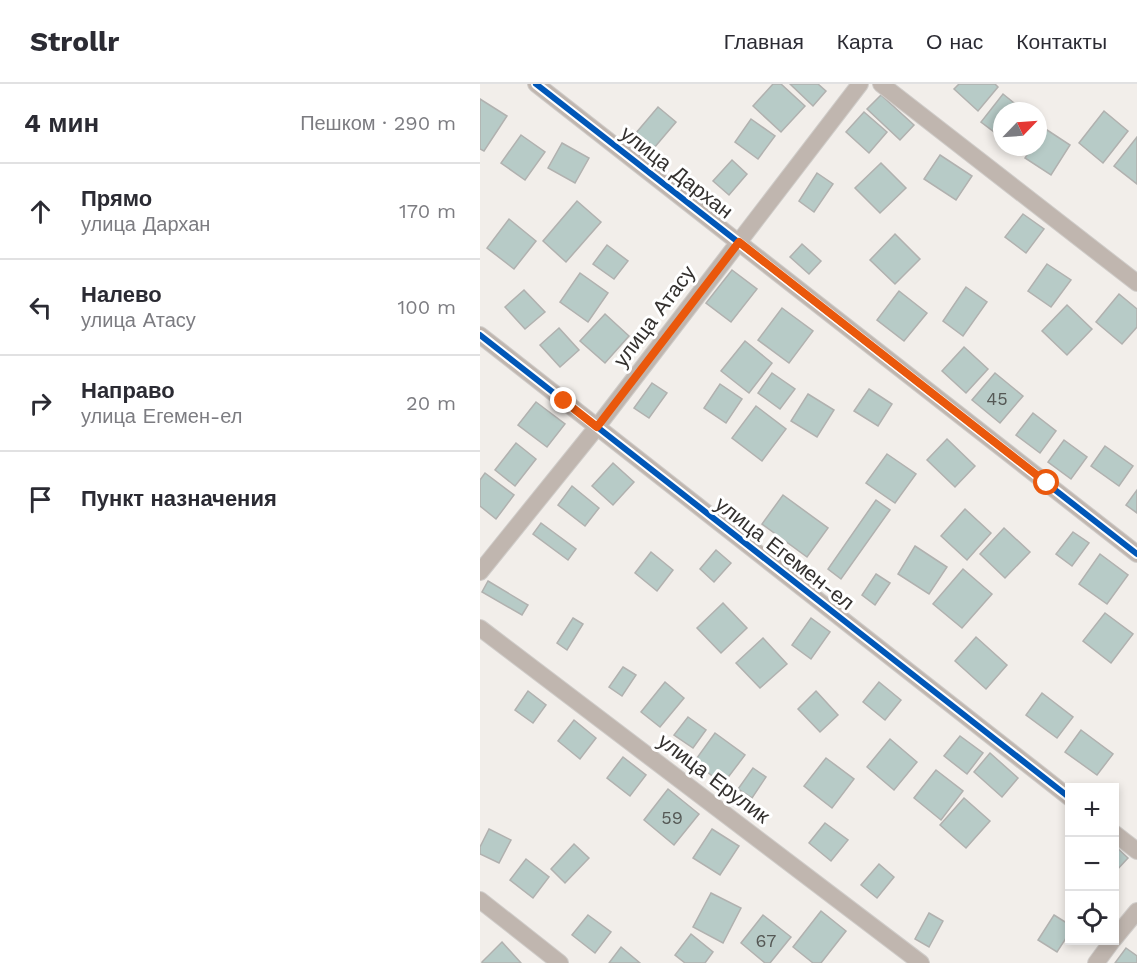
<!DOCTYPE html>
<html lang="ru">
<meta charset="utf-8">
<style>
:root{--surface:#fff;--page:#f7f7f7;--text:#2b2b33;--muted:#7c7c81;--line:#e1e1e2}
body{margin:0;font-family:"Work Sans",sans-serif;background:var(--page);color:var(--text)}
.controls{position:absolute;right:18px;bottom:18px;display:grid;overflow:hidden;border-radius:0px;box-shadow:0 3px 9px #0003}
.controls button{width:54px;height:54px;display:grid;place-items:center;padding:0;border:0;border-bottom:2px solid var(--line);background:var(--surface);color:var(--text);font:30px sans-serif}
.compass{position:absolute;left:513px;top:18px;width:54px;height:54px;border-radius:50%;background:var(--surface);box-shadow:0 3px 9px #0003;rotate:65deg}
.stop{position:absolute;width:18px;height:18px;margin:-14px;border:4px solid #ea580c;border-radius:50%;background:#fff}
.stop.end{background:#ea580c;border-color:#fff;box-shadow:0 2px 6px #0008}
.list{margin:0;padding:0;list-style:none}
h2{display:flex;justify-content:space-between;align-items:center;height:78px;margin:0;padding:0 24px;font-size:26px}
h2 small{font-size:20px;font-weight:400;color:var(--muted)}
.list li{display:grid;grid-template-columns:39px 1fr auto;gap:18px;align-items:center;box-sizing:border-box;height:96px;padding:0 24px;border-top:2px solid var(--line)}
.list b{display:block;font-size:22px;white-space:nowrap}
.list p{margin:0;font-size:20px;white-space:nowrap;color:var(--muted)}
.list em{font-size:20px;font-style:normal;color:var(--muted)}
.icon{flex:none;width:33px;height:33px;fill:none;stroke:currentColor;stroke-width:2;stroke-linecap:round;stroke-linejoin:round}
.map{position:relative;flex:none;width:657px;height:879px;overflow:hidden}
header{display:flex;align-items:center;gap:36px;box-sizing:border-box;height:84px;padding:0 30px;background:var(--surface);border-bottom:2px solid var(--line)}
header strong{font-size:28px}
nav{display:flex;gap:33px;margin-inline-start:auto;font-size:21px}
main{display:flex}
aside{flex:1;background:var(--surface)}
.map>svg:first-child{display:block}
</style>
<header>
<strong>Strollr</strong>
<nav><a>Главная</a><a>Карта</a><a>О нас</a><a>Контакты</a></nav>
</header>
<main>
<aside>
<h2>4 мин<small>Пешком · 290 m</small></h2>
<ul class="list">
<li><svg class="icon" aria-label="ahead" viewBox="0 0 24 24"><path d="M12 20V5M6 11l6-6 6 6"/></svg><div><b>Прямо</b><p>улица Дархан</p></div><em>170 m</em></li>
<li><svg class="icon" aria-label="left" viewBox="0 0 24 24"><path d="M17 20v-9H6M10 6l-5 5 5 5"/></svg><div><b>Налево</b><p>улица Атасу</p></div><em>100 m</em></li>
<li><svg class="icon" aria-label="right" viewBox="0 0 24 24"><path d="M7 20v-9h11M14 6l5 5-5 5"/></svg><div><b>Направо</b><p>улица Егемен-ел</p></div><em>20 m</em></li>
<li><svg class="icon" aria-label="arrive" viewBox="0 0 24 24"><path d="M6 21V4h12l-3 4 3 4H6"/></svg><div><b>Пункт назначения</b></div></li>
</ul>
</aside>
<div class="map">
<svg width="657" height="879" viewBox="0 0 657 879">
<rect width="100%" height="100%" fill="#f2eeea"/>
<g fill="#b7cbc7" stroke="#b1b1af" stroke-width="1.5">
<polygon points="293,0 301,0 325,22 301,48 273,22"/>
<polygon points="310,0 338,0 346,7 333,22"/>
<polygon points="479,0 515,0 518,3 498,27 474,5"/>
<polygon points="523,10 544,27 522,27 522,54 501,38"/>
<polygon points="401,11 434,41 420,56 387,25"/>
<polygon points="0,15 27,32 4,67 0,65"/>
<polygon points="178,23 196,38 174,64 156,49"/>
<polygon points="624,27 648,47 623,79 599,59"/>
<polygon points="384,28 407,48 389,69 366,48"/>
<polygon points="271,35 295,52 278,75 255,58"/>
<polygon points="564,44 590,61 571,91 545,74 552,63 558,63 558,53"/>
<polygon points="41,51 65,68 45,96 21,79"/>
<polygon points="657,53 657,100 634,82"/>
<polygon points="82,59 109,74 95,99 68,84"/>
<polygon points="460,71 492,92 476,116 444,95"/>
<polygon points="252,76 267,90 249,111 233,97"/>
<polygon points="401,79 426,104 400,129 375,104"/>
<polygon points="337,89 353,100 334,128 319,117"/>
<polygon points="97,117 121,138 86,178 63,157"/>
<polygon points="543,130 564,145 546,169 525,153"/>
<polygon points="29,135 56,157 34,185 7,164"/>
<polygon points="415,150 440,175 415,200 390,176"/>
<polygon points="322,160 341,177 329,190 310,173"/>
<polygon points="127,161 148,177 134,195 113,180"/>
<polygon points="567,180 591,196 571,223 548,207"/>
<polygon points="252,186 277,205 251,238 226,219"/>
<polygon points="100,189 128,209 108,238 80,218"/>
<polygon points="486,203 507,218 483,252 463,237"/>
<polygon points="44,206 65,228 45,245 25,223"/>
<polygon points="419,207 447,229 424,257 397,236"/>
<polygon points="639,210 657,225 657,243 642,260 616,238"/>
<polygon points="587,221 612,245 587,271 562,247"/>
<polygon points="302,224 333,247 309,279 278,256"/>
<polygon points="125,230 149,252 125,279 100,257"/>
<polygon points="79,244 99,266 80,283 60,261"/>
<polygon points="265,257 292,279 269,309 241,287"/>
<polygon points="484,263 508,285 486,309 462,287"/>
<polygon points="292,289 315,305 300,325 278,309"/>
<polygon points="515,289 543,312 520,339 492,316"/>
<polygon points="172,299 187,309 169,334 154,324"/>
<polygon points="240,300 262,315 246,339 224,324"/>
<polygon points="389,305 412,320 398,342 374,327"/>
<polygon points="328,310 354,326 337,353 311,337"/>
<polygon points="56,318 85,340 67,363 38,341"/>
<polygon points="276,322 306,345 282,377 252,354"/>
<polygon points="553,329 576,347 560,369 536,351"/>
<polygon points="467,355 495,382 475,403 447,376"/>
<polygon points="584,356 607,373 591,395 568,378"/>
<polygon points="36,359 56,375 35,402 15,386"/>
<polygon points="625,362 653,382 639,402 611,382"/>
<polygon points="407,370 436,390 415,419 386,399"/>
<polygon points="133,379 154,398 133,421 112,402"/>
<polygon points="5,389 34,411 16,435 0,422 0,396"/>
<polygon points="92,402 119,424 105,442 78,421"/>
<polygon points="657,406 657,429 646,421"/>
<polygon points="303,411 348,444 327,473 282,440"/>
<polygon points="396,416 410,426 361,495 348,485"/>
<polygon points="485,425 511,449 487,476 461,452"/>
<polygon points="61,439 96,465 88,476 53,450"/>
<polygon points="524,444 550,468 525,494 500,470"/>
<polygon points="593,448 609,459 592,482 576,470"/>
<polygon points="435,462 467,483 449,510 418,490"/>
<polygon points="236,466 251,479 234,498 220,485"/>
<polygon points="171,468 193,486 177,507 155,489"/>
<polygon points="620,470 648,491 627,520 599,500"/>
<polygon points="483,485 512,510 482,544 453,520"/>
<polygon points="396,490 410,499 395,521 382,511"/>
<polygon points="8,497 48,521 42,531 2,508"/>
<polygon points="243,519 267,544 241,569 217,544"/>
<polygon points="625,529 653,550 631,579 603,557"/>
<polygon points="93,534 103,540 87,566 77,559"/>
<polygon points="331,534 350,548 331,575 312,561"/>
<polygon points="496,553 527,581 506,605 475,577"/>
<polygon points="283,554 307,580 280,604 256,579"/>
<polygon points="143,583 156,591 142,612 129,603"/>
<polygon points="185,598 204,614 180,643 161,628"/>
<polygon points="399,598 421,616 405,636 383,618"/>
<polygon points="48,607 66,621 53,639 35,626"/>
<polygon points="336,607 358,631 340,648 318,625"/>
<polygon points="562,609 593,633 577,654 546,631"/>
<polygon points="208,633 226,646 213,664 194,651"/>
<polygon points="94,636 116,654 100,675 78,657"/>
<polygon points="601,646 633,670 617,691 585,668"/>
<polygon points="235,649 265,671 243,700 214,678"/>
<polygon points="480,652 503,669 487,690 464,672"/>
<polygon points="410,655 437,678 414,706 387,683"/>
<polygon points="510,669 538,694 522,713 494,688"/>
<polygon points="143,673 166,691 150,712 127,694"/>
<polygon points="346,674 374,695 352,724 324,702"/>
<polygon points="273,684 286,693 272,714 258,705"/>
<polygon points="456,686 483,707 461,736 434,714"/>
<polygon points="188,705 219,730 194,761 164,736"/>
<polygon points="484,714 510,737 486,764 460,741"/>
<polygon points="345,739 368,756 351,777 329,759"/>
<polygon points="9,745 31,756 19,779 0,770 0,763"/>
<polygon points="232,745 259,762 240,791 213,774"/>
<polygon points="94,760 109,774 85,799 71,785"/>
<polygon points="634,761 648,774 634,789"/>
<polygon points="46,775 69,793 53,814 30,796"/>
<polygon points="399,780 414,793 397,814 381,801"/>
<polygon points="231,809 261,824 243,859 213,843"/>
<polygon points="341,827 366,847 341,879 333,879 313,863"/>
<polygon points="449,829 463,837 449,863 435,855"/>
<polygon points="108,831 131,848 115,869 92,851"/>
<polygon points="283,831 311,853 290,879 285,879 261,859"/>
<polygon points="574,831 590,841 590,848 577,868 558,856"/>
<polygon points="211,850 233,868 225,879 205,879 195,871"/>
<polygon points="22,858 41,879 2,879 2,878"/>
<polygon points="141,863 160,879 129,879"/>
<polygon points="646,864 657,872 657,879 635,879"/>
</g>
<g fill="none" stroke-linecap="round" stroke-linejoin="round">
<defs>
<g id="minor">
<polyline points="56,0 657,470"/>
<polyline points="401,0 657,199"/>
<polyline points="0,251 590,714"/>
<polyline points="0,488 117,343 380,0"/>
<polyline points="0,544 441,879"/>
<polyline points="634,749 657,767"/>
<polyline points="0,816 80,879"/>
<polyline points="634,855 657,827"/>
<polyline points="616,879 633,856"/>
</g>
</defs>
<use href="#minor" stroke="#cfccc9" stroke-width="18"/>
<use href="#minor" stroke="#c0b6af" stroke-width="16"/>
<defs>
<g id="cycleway">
<polyline points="56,0 657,470"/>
<polyline points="0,251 590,714"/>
</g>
</defs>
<use href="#cycleway" stroke="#fff" stroke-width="10"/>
<use href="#cycleway" stroke="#0057b8" stroke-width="6"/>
</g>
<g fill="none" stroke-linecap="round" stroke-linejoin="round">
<polyline stroke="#ea580c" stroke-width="8" points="84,317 117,343 259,158 567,399"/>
</g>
<g text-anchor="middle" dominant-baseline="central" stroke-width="6" stroke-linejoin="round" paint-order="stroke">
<g font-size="18" fill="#555855">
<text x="517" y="314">45</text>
<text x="192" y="733">59</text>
<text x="286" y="856">67</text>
</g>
<g font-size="21" fill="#34312f" stroke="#fff">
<text transform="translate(197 88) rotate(38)">улица Дархан</text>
<text transform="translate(174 232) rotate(-53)">улица Атасу</text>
<text transform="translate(305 469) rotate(38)">улица Егемен-ел</text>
<text transform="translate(234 694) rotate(37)">улица Ерулик</text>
</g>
</g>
</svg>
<div class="controls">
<button>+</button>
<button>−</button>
<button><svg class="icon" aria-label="locate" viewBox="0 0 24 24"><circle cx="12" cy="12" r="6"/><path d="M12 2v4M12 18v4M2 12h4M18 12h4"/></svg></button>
</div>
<svg class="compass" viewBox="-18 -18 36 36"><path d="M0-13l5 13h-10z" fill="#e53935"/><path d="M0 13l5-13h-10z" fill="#7c7c81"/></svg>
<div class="stop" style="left:567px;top:399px"></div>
<div class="stop end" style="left:84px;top:317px"></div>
</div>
</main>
